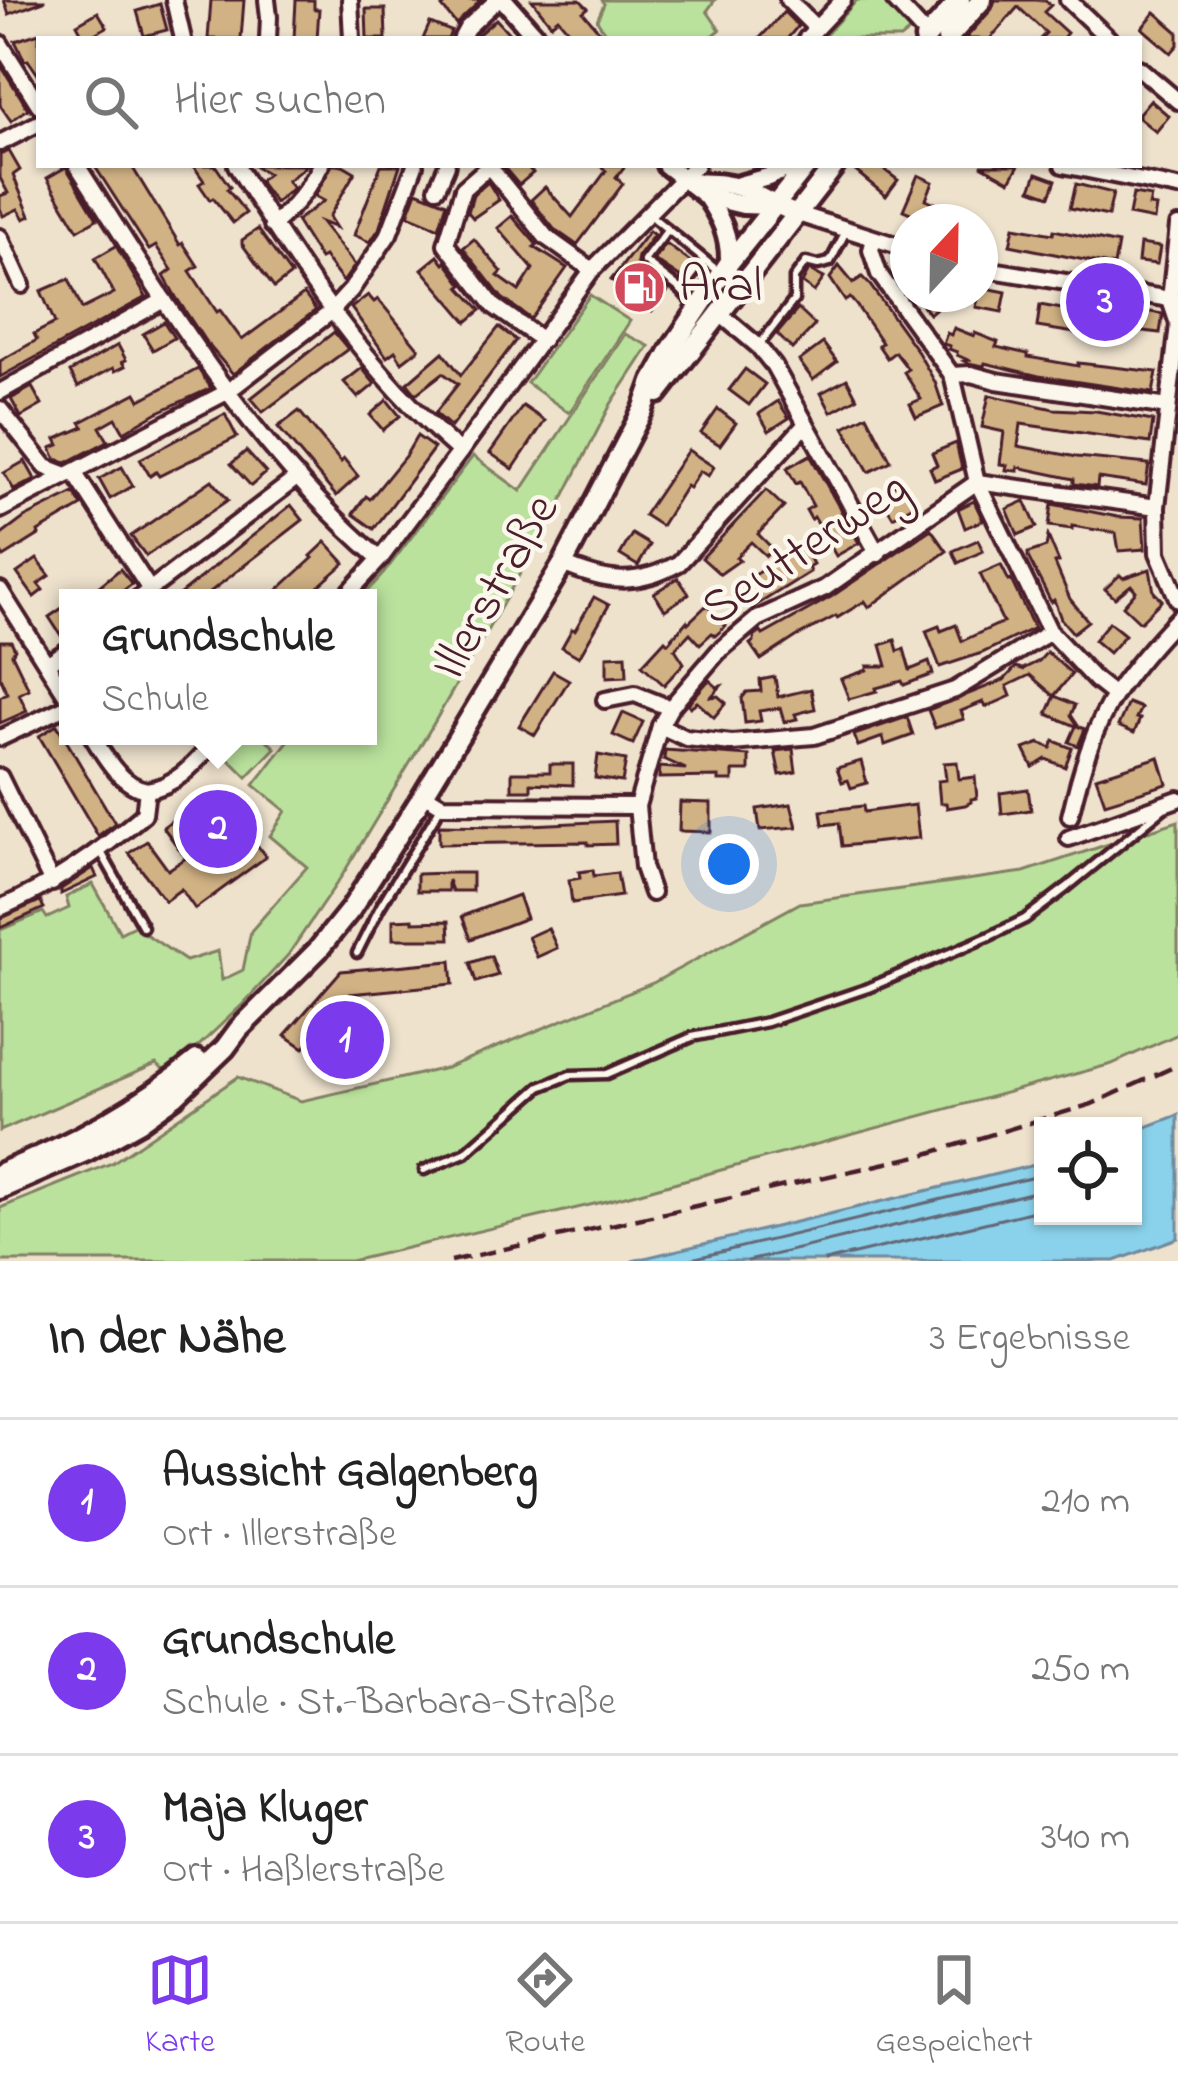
<!DOCTYPE html>
<html lang="de">
<meta charset="utf-8">
<style>
:root{--surface:#fff;--page:#f6f6f6;--text:#222;--muted:#767676;--line:#e0e0e0;--accent:#7c3aed}
body{margin:0;font-family:"Indie Flower",sans-serif;background:var(--page);color:var(--text)}
.controls{position:absolute;right:36px;bottom:36px;display:grid;overflow:hidden;border-radius:0px;box-shadow:0 3px 9px #0004}
.controls button{width:108px;height:108px;display:grid;place-items:center;padding:0;border:0;border-bottom:3px solid var(--line);background:var(--surface);color:var(--text);font:60px sans-serif}
.compass{position:absolute;left:890px;top:204px;width:108px;height:108px;border-radius:50%;background:var(--surface);box-shadow:0 3px 9px #0004;rotate:22deg}
.you{position:absolute;left:729px;top:864px;width:42px;height:42px;margin:-30px;border:9px solid #fff;border-radius:50%;background:#1a73e8;box-shadow:0 0 0 18px #1a73e833}
.badge{display:grid;place-items:center;width:78px;height:78px;border-radius:50%;background:var(--accent);color:#fff;font-size:39px;font-weight:700}
.pin{position:absolute;translate:-50% -50%;border:6px solid #fff;box-shadow:0 3px 12px #0006}
.popup{position:absolute;left:59px;top:589px;width:318px;height:156px;box-sizing:border-box;display:grid;place-content:center;border-radius:0px;background:var(--surface);filter:drop-shadow(0 3px 9px #0005);font-size:39px;white-space:nowrap;color:var(--muted)}
.popup b{font-size:45px;color:var(--text)}
.popup::after{content:'';position:absolute;left:50%;top:100%;margin-left:-24px;border:24px solid transparent;border-top-color:var(--surface)}
.list{margin:0;padding:0;list-style:none}
h2{display:flex;justify-content:space-between;align-items:center;height:156px;margin:0;padding:0 48px;font-size:51px}
h2 small{font-size:39px;font-weight:400;color:var(--muted)}
.list li{display:grid;grid-template-columns:78px 1fr auto;gap:36px;align-items:center;box-sizing:border-box;height:168px;padding:0 48px;border-top:3px solid var(--line)}
.list b{display:block;font-size:45px;white-space:nowrap}
.list p{margin:0;font-size:39px;white-space:nowrap;color:var(--muted)}
.list em{font-size:39px;font-style:normal;color:var(--muted)}
.icon{flex:none;width:66px;height:66px;fill:none;stroke:currentColor;stroke-width:2;stroke-linecap:round;stroke-linejoin:round}
.map{position:relative;flex:none;width:1178px;height:1261px;overflow:hidden}
.search{position:absolute;background:var(--surface);box-shadow:0 3px 9px #0004;left:36px;right:36px;top:36px;height:132px;display:flex;align-items:center;gap:30px;box-sizing:border-box;padding:0 42px;border-radius:0px;color:var(--muted);font-size:45px}
.sheet{height:660px;background:var(--surface)}
nav{display:flex;justify-content:space-around;align-items:center;box-sizing:border-box;height:168px;border-top:3px solid var(--line);background:var(--surface);font-size:33px;color:var(--muted)}
nav a{display:grid;justify-items:center;gap:6px}
nav .on{color:var(--accent)}
.map>svg:first-child{display:block}
</style>
<div class="map">
<svg width="1178" height="1261" viewBox="0 0 1178 1261">
<rect width="100%" height="100%" fill="#eee2cd"/>
<filter id="ink" filterUnits="userSpaceOnUse"><feTurbulence type="fractalNoise" baseFrequency=".00833" numOctaves="2"/><feDisplacementMap in="SourceGraphic" scale="24" xChannelSelector="R" yChannelSelector="G"/><feConvolveMatrix kernelMatrix="1 2 1 2 8 2 1 2 1" color-interpolation-filters="sRGB"/></filter>
<g filter="url(#ink)">
<g fill="#bae29d" stroke="#828064" stroke-width="3">
<polygon points="602,0 715,0 707,11 720,30 709,39 609,39 597,20 604,4"/>
<polygon points="857,0 884,0 911,30 900,39 822,39"/>
<polygon points="590,295 630,321 569,413 527,383"/>
<polygon points="625,334 649,346 611,404 560,504 434,723 343,874 288,955 243,1004 169,1074 156,1064 0,1131 0,930 43,912 47,918 69,908 66,897 93,884 120,933 134,926 186,961 218,951 222,980 243,970 251,931 307,867 270,836 286,811 254,785 292,736 368,736 368,598 361,598 384,573 473,456 521,491"/>
<polygon points="240,736 263,736 275,748 247,777 223,753"/>
<polygon points="1178,821 1178,1034 1112,1064 607,1201 351,1261 0,1261 0,1208 112,1163 238,1077 301,1101 446,1068 653,983 800,903 1024,872"/>
</g>
<polygon fill="#8ad2eb" stroke="#708a9e" stroke-width="3" points="1178,1115 1178,1238 1115,1261 632,1261 1043,1163 1043,1216 1133,1216 1133,1132"/>
<g fill="none" stroke-linecap="round" stroke-linejoin="round">
<g stroke="#646778" stroke-width="3">
<polyline points="683,1261 1043,1175"/>
<polyline points="748,1261 1043,1190"/>
<polyline points="825,1261 1043,1209"/>
</g>
</g>
<g fill="#d1b285" stroke="#4a1f2b" stroke-width="3">
<polygon points="4,0 44,0 44,1 9,14"/>
<polygon points="211,0 244,0 241,39 208,39"/>
<polygon points="296,0 314,0 314,9 319,9 317,39 294,39"/>
<polygon points="450,0 481,0 456,24 442,7"/>
<polygon points="532,0 580,0 588,8 583,12 606,39 576,39 558,18 551,24"/>
<polygon points="995,0 1045,0 1051,5 1044,12 1067,33 1062,39 1040,39 1046,33 1018,7 990,39 965,39 992,9"/>
<polygon points="160,4 167,30 144,36 137,11"/>
<polygon points="366,9 385,9 386,39 367,39"/>
<polygon points="98,12 107,27 85,39 77,24"/>
<polygon points="784,12 798,26 787,39 759,39"/>
<polygon points="1155,12 1178,32 1178,45 1171,53 1142,28"/>
<polygon points="496,19 514,39 474,39 474,38"/>
<polygon points="430,23 451,31 448,39 423,39"/>
<polygon points="39,33 39,76 28,60 25,61 15,41"/>
<polygon points="0,64 28,109 11,121 0,105"/>
<polygon points="1150,100 1169,116 1156,132 1139,118 1139,113"/>
<polygon points="9,151 20,170 13,175 30,216 24,219 18,209 3,216 0,208 0,196 8,193 0,178 0,155"/>
<polygon points="94,165 131,165 180,245 183,243 198,266 190,271 217,312 220,310 242,340 304,294 316,310 233,374 205,341 176,297 164,276 172,270 156,246 149,250"/>
<polygon points="193,165 215,165 230,187 227,189 246,213 233,223 213,198 210,200 199,184 204,181"/>
<polygon points="253,165 307,165 287,181 293,188 275,203 259,181 268,174"/>
<polygon points="332,165 343,165 355,172 329,217 336,228 321,222 355,265 343,282 324,257 320,259 296,221 324,201 315,196"/>
<polygon points="381,165 400,165 379,229 370,242 354,235"/>
<polygon points="502,165 525,165 533,173 519,185"/>
<polygon points="600,165 626,165 616,177 623,184 577,245 554,229 531,200 545,187 572,217 606,171"/>
<polygon points="848,165 878,165 898,180 886,196"/>
<polygon points="981,165 1019,165 1010,181"/>
<polygon points="66,167 97,219 78,230 47,178"/>
<polygon points="1037,173 1056,180 1050,196 1031,189"/>
<polygon points="918,175 933,182 926,199 957,213 953,222 932,222 903,210"/>
<polygon points="488,182 499,200 473,218 468,212 473,195"/>
<polygon points="1076,184 1113,193 1108,216 1070,208"/>
<polygon points="417,191 447,203 439,228 408,215"/>
<polygon points="1133,194 1151,197 1149,206 1156,207 1154,220 1129,215"/>
<polygon points="512,216 537,245 534,247 567,268 531,319 502,298 463,248 474,239 502,272 498,276 519,291 533,269 498,228"/>
<polygon points="1014,227 1053,234 1054,230 1118,244 1114,266 1010,245"/>
<polygon points="258,229 291,275 274,288 242,244 242,240"/>
<polygon points="649,231 654,235 638,256 637,263 669,290 652,311 611,280"/>
<polygon points="666,244 692,263 681,278 654,260"/>
<polygon points="1140,244 1160,247 1157,264 1138,262"/>
<polygon points="116,246 146,297 0,377 0,361 37,340 34,334 55,323 41,291 69,279 82,309 114,293 95,258"/>
<polygon points="438,256 444,264 446,262 463,285 460,287 481,310 467,322 422,269"/>
<polygon points="839,266 853,283 862,277 870,285 916,349 935,382 943,406 916,417 910,404 921,399 904,372 908,369 895,352 887,358 878,345 882,343 856,305 850,298 845,301 830,278"/>
<polygon points="809,270 824,278 814,292 802,283"/>
<polygon points="981,287 1006,292 1002,312 976,307"/>
<polygon points="913,294 953,294 929,314"/>
<polygon points="368,295 374,302 378,299 419,349 402,362 395,351 387,357 351,308"/>
<polygon points="1040,305 1084,313 1081,334 1037,327"/>
<polygon points="798,309 815,325 792,349 777,334"/>
<polygon points="1138,310 1163,314 1160,333 1119,328 1118,333 1103,331 1106,313 1137,319"/>
<polygon points="164,322 174,338 153,350 143,334"/>
<polygon points="499,327 516,340 451,427 435,413 458,384 443,373 416,394 407,383 443,352 461,375"/>
<polygon points="954,328 974,336 975,333 998,342 996,347 1028,354 1028,357 1078,366 1078,363 1157,372 1153,393 1039,376 985,363 984,366 968,363 964,361 968,360 957,355 957,352 949,349 950,346 943,344 947,333 951,335"/>
<polygon points="334,332 348,349 263,412 251,398"/>
<polygon points="823,343 837,362 813,380 799,361"/>
<polygon points="118,345 126,360 122,362 125,366 115,371 113,368 78,387 70,372"/>
<polygon points="362,368 375,384 358,398 344,382"/>
<polygon points="198,369 211,388 156,413 124,432 116,418 100,427 108,441 66,463 56,459 51,448 59,445 56,439 84,427 81,422 136,393 140,400"/>
<polygon points="745,369 765,384 749,405 729,390"/>
<polygon points="847,379 857,398 831,412 821,393"/>
<polygon points="32,387 42,405 21,417 11,399"/>
<polygon points="989,395 1054,409 1096,411 1153,421 1150,443 1021,424 1018,446 1077,457 1149,464 1146,485 1098,478 1097,487 1074,484 1074,479 1018,467 1018,471 1006,470 1007,465 1000,464 1004,432 982,427"/>
<polygon points="387,400 400,416 383,430 370,415"/>
<polygon points="778,401 789,418 769,431 759,414"/>
<polygon points="523,406 545,421 513,469 490,453"/>
<polygon points="718,409 736,423 720,445 701,433"/>
<polygon points="299,411 341,462 344,459 358,476 336,496 278,427"/>
<polygon points="225,414 237,437 159,476 156,472 150,476 140,459"/>
<polygon points="867,415 891,461 869,472 844,427"/>
<polygon points="417,436 434,448 374,529 353,514 366,496 370,499 406,455"/>
<polygon points="956,443 962,469 935,480 930,468 937,465 932,453"/>
<polygon points="688,450 714,467 708,476 700,471 689,488 686,486 661,526 644,515"/>
<polygon points="246,451 266,473 251,486 231,464"/>
<polygon points="810,455 859,543 836,556 814,517 811,519 806,510 813,506 800,482 796,484 787,468"/>
<polygon points="25,461 35,479 14,490 4,473"/>
<polygon points="122,467 133,486 110,499 99,479"/>
<polygon points="212,480 228,500 146,556 131,536"/>
<polygon points="899,482 913,505 893,517 879,494"/>
<polygon points="766,490 784,507 758,534 773,549 766,556 751,542 736,557 740,560 720,574 702,558"/>
<polygon points="74,493 82,506 38,532 39,535 4,557 0,551 0,536 24,518"/>
<polygon points="974,501 983,520 965,528 958,509"/>
<polygon points="1025,501 1037,527 1018,535 1007,509"/>
<polygon points="1052,504 1118,517 1143,518 1145,549 1119,551 1116,533 1072,526 1072,529 1049,526"/>
<polygon points="291,505 303,520 210,592 214,598 175,598"/>
<polygon points="931,529 947,551 869,607 865,601 837,618 836,616 796,637 761,660 750,644 754,641 754,637 761,632 763,635 831,597"/>
<polygon points="632,534 650,545 638,566 620,555"/>
<polygon points="1048,536 1059,562 1055,563 1070,599 1088,621 1073,633 1061,619 1054,600 1051,602 1028,557 1028,553 1046,547"/>
<polygon points="978,540 983,551 958,563 953,551"/>
<polygon points="326,542 345,563 319,586 321,588 310,598 269,598 313,558 311,556"/>
<polygon points="803,546 813,564 808,567 810,572 752,608 738,584"/>
<polygon points="37,559 50,576 38,584 43,590 34,597 17,573"/>
<polygon points="1001,565 1009,581 1011,580 1034,628 982,653 940,667 926,631 939,626 941,631 956,625 962,641 1003,622 980,574"/>
<polygon points="120,569 132,584 114,598 106,598 98,587"/>
<polygon points="1150,569 1154,592 1162,600 1140,622 1123,606 1136,591 1131,585 1115,598 1105,589 1120,575 1123,578"/>
<polygon points="678,578 689,594 665,610 654,593"/>
<polygon points="594,597 609,605 579,657 562,647 572,629 575,630"/>
<polygon points="68,604 68,639 64,640 49,617"/>
<polygon points="707,605 726,626 715,636 712,633 700,644 690,633 675,649 684,663 664,685 642,665 665,640 668,643 687,621 688,623"/>
<polygon points="1109,622 1125,635 1109,653 1094,640"/>
<polygon points="895,640 898,651 904,649 910,670 929,662 933,674 904,685 902,681 876,688 877,691 849,699 841,679 867,670 867,666 887,666 881,645"/>
<polygon points="0,641 11,641 15,649 12,654 29,689 19,694 27,711 0,723 0,697 7,693 0,677"/>
<polygon points="1047,652 1072,674 1054,696 1030,675 1007,686 1011,696 986,707 983,702 961,711 964,719 935,728 928,710 1004,680 1016,667 1025,670 1023,669 1039,661"/>
<polygon points="626,655 627,676 607,677 607,656"/>
<polygon points="553,671 569,680 535,735 519,726"/>
<polygon points="775,677 778,697 811,689 815,709 795,714 797,719 784,722 780,708 759,711 761,721 745,723 742,698 747,692 761,691 760,680"/>
<polygon points="709,680 717,687 721,686 711,697 718,696 726,703 714,717 697,702 690,707 688,704"/>
<polygon points="1055,696 1075,705 1071,715 1079,727 1085,729 1078,746 1069,742 1076,726 1047,714"/>
<polygon points="1128,703 1141,708 1136,718 1140,719 1134,733 1118,726"/>
<polygon points="623,713 643,722 633,744 613,735"/>
<polygon points="907,717 913,735 885,745 883,737 858,746 854,735"/>
<polygon points="57,725 115,823 98,836 39,736"/>
<polygon points="1054,741 1072,748 1065,767 1046,759 1033,767 1024,749 1040,743 1051,748"/>
<polygon points="793,749 796,772 780,775 775,751"/>
<polygon points="665,750 749,756 749,771 733,771 733,781 719,781 719,777 659,778 660,767 686,769 664,759"/>
<polygon points="598,755 626,760 622,782 595,778"/>
<polygon points="1159,757 1167,784 1105,803 1096,777"/>
<polygon points="861,761 867,783 851,788 848,780 842,782 837,768"/>
<polygon points="957,762 959,779 975,777 977,798 971,799 971,802 965,805 947,808 946,803 940,803 938,781 946,780 944,763"/>
<polygon points="550,764 573,764 573,785 531,783 531,790 512,790 512,772 550,772"/>
<polygon points="215,789 266,857 195,909 181,889 165,901 129,853 147,841 168,870 186,858 163,827"/>
<polygon points="1028,789 1031,810 1002,814 1000,793"/>
<polygon points="680,802 711,803 711,832 679,831"/>
<polygon points="791,804 797,827 760,830 757,809"/>
<polygon points="915,805 919,838 842,846 839,823 823,825 821,811 863,806 864,812"/>
<polygon points="615,821 616,844 588,845 588,842 439,844 439,825 508,826"/>
<polygon points="93,868 97,877 61,894 61,889"/>
<polygon points="593,870 594,876 617,873 621,896 572,903 569,880 580,878 579,872"/>
<polygon points="449,873 472,873 472,891 452,891 448,880 448,891 417,891 417,874"/>
<polygon points="518,895 526,918 471,939 462,916"/>
<polygon points="40,901 44,908 0,928 0,919"/>
<polygon points="413,919 413,922 449,921 450,939 393,939 393,920"/>
<polygon points="548,928 557,948 537,957 528,937"/>
<polygon points="491,956 498,975 476,982 470,963"/>
<polygon points="451,961 453,984 350,994 304,1048 285,1035 341,971"/>
</g>
<g fill="none" stroke-linecap="round" stroke-linejoin="round">
<defs>
<g id="service">
<polyline points="650,215 718,271"/>
<polyline points="666,232 644,261 681,290 694,305"/>
<polyline points="681,290 704,260"/>
<polyline points="760,344 794,300 794,278 806,262 818,265 830,262 845,233"/>
<polyline points="101,852 143,927"/>
<polyline points="357,953 380,907 442,805"/>
<polyline points="424,1170 465,1153 540,1087 570,1075 607,1074 692,1037 767,1022 868,988 990,936 1025,919 1066,888 1163,809"/>
</g>
<g id="minor">
<polyline points="174,0 183,39"/>
<polyline points="267,0 269,17 268,39"/>
<polyline points="350,0 352,39"/>
<polyline points="788,0 816,28"/>
<polyline points="894,0 928,37"/>
<polyline points="1068,0 1109,39"/>
<polyline points="461,39 467,28 497,0"/>
<polyline points="806,39 843,0"/>
<polyline points="0,43 39,105"/>
<polyline points="1139,68 1178,101"/>
<polyline points="0,143 39,123"/>
<path d="M 77,165 C 166,304 253,450 380,559"/>
<path d="M 236,165 C 300,270 367,371 460,452"/>
<polyline points="488,165 546,237 592,270"/>
<polyline points="1063,165 1178,188"/>
<polyline points="489,166 463,189 446,244 494,306 542,340"/>
<polyline points="437,188 447,165"/>
<polyline points="795,213 908,249"/>
<path d="M 272,225 C 293,208 309,189 321,165"/>
<polyline points="1178,226 1170,300 1178,324 1157,507 1158,553 1178,600"/>
<polyline points="0,237 22,285"/>
<polyline points="874,239 871,250 879,274 952,375 977,482 1050,632 1095,680 1114,695"/>
<polyline points="980,268 1176,300"/>
<polyline points="719,313 758,346 774,366 878,554"/>
<polyline points="952,375 971,374 997,381 1168,407"/>
<polyline points="0,392 164,300"/>
<polyline points="0,409 46,467 64,474"/>
<polyline points="74,472 150,590"/>
<polyline points="0,510 227,392 331,312 351,290 389,234 415,165"/>
<path d="M 563,564 C 606,583 637,587 679,563 L 805,425"/>
<polyline points="0,590 68,698"/>
<polyline points="139,598 298,477"/>
<polyline points="344,598 380,559 460,452 592,270 696,165"/>
<polyline points="48,663 68,650"/>
<polyline points="605,700 635,694 670,708"/>
<polyline points="660,726 686,738 732,743 814,736 955,690 1050,632"/>
<path d="M 92,736 C 105,757 121,786 147,790"/>
<polyline points="0,738 68,706"/>
<polyline points="0,777 52,883"/>
<path d="M 147,790 C 179,786 199,758 220,736"/>
<polyline points="424,794 442,805 637,806"/>
<path d="M 1070,816 C 1080,774 1093,727 1117,691 C 1135,665 1156,641 1178,618"/>
<polyline points="1069,838 1178,799"/>
<polyline points="652,893 643,867 637,806 660,726 670,708 718,652 757,619 825,588 977,482 1157,507"/>
<path d="M 0,908 C 54,885 99,852 144,814 L 147,790"/>
</g>
<g id="tertiary">
<polyline points="504,0 538,39"/>
<polyline points="666,165 706,196 743,205 774,206"/>
<path d="M 691,182 C 708,183 725,182 741,188 C 760,194 775,207 795,213"/>
<polyline points="739,185 768,177 794,165"/>
<path d="M 706,196 C 721,218 730,236 729,263"/>
</g>
<g id="secondary">
<polyline points="925,39 960,0"/>
<polyline points="947,39 982,0"/>
<polyline points="658,393 835,165"/>
<path d="M 0,1173 C 71,1145 138,1109 197,1060"/>
<polyline points="0,1189 87,1151 139,1122 175,1096 225,1048 239,1029 318,950 351,909 424,794 563,564 643,410 653,382 670,351 729,263 807,165"/>
</g>
</defs>
<use href="#service" stroke="#4a1f2b" stroke-width="15"/>
<use href="#minor" stroke="#4a1f2b" stroke-width="22"/>
<use href="#tertiary" stroke="#4a1f2b" stroke-width="26"/>
<use href="#secondary" stroke="#4a1f2b" stroke-width="27"/>
<use href="#service" stroke="#fbf7ec" stroke-width="6"/>
<use href="#minor" stroke="#fbf7ec" stroke-width="14"/>
<use href="#tertiary" stroke="#fbf7ec" stroke-width="16"/>
<use href="#secondary" stroke="#fbf7ec" stroke-width="18"/>
<polyline stroke="#4a1f2b" stroke-width="4.5" stroke-dasharray="18 9" stroke-linecap="butt" points="451,1261 927,1154 1092,1104 1178,1065"/>
</g>
</g>
<defs>
<symbol id="fuel-disc" viewBox="-11 -11 22 22"><circle r="9.5" fill="#d1495b" stroke="#fbf7ec"/><path d="M-5.5-6h7V0h2V4h1.3V-2.5L3-4.5l.8-.8L6-3V5H2.5V1h-1V6h-7ZM-4.2-4.7v3.2H.2V-4.7Z" fill="#fff"/></symbol>
</defs>
<g fill-rule="evenodd">
<use href="#fuel-disc" x="610" y="258" width="59" height="59"/>
</g>
<g text-anchor="middle" dominant-baseline="central" stroke-width="9" stroke-linejoin="round" paint-order="stroke">
<g font-size="51" fill="#4a1f2b" stroke="#fbf7ec" text-anchor="start">
<text x="679" y="287">Aral</text>
</g>
<g font-size="51" fill="#4a1f2b" stroke="#fbf7ec">
<text transform="translate(806 550) rotate(-34)">Seutterweg</text>
<text transform="translate(497 588) rotate(-60)">Illerstraße</text>
</g>
</g>
</svg>
<div class="controls">
<button><svg class="icon" aria-label="locate" viewBox="0 0 24 24"><circle cx="12" cy="12" r="6"/><path d="M12 2v4M12 18v4M2 12h4M18 12h4"/></svg></button>
</div>
<svg class="compass" viewBox="-18 -18 36 36"><path d="M0-13l5 13h-10z" fill="#e53935"/><path d="M0 13l5-13h-10z" fill="#767676"/></svg>
<div class="you"></div>
<div class="pin badge" style="left:345px;top:1040px">1</div>
<div class="pin badge" style="left:218px;top:829px">2</div>
<div class="popup"><b>Grundschule</b>Schule</div>
<div class="pin badge" style="left:1105px;top:302px">3</div>
<div class="search"><svg class="icon" aria-label="search" viewBox="0 0 24 24"><circle cx="10" cy="10" r="6"/><path d="M15 15l6 6"/></svg>Hier suchen</div>
</div>
<section class="sheet">
<h2>In der Nähe<small>3 Ergebnisse</small></h2>
<ul class="list">
<li><span class="badge">1</span><div><b>Aussicht Galgenberg</b><p>Ort · Illerstraße</p></div><em>210 m</em></li>
<li><span class="badge">2</span><div><b>Grundschule</b><p>Schule · St.-Barbara-Straße</p></div><em>250 m</em></li>
<li><span class="badge">3</span><div><b>Maja Kluger</b><p>Ort · Haßlerstraße</p></div><em>340 m</em></li>
</ul>
</section>
<nav>
<a class="on"><svg class="icon" aria-label="map" viewBox="0 0 24 24"><path d="M3 6l6-2 6 2 6-2v14l-6 2-6-2-6 2zM9 4v14M15 6v14"/></svg>Karte</a>
<a><svg class="icon" aria-label="directions" viewBox="0 0 24 24"><path d="M12 3l9 9-9 9-9-9zM9 14v-3h6M13 9l2 2-2 2"/></svg>Route</a>
<a><svg class="icon" aria-label="saved" viewBox="0 0 24 24"><path d="M7 4h10v16l-5-4-5 4z"/></svg>Gespeichert</a>
</nav>
